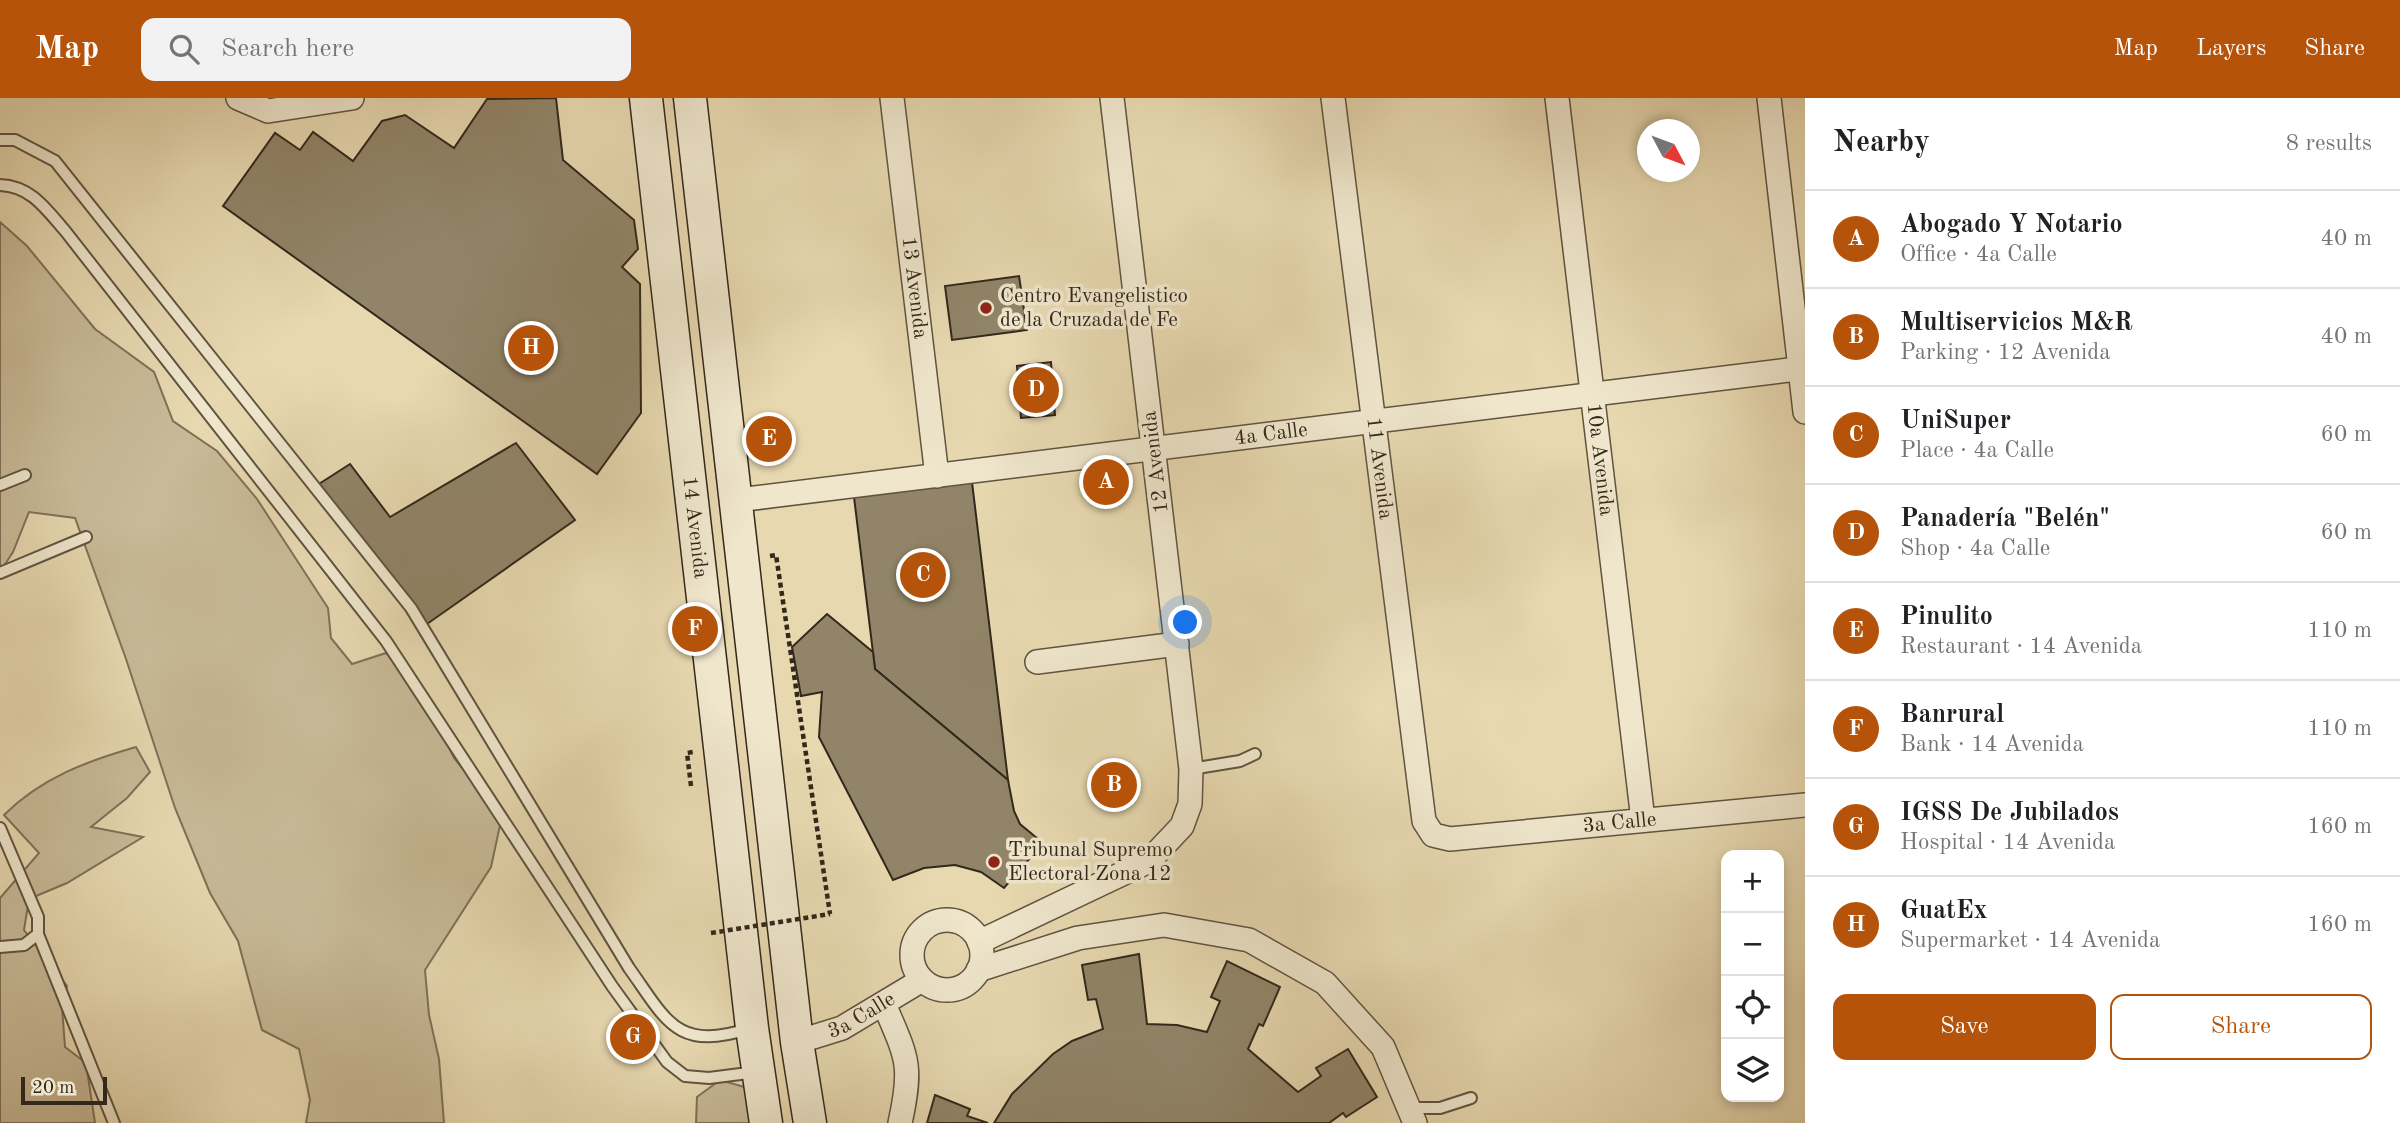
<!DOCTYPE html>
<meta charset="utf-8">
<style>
:root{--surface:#fff;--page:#f2f2f2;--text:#202124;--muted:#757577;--line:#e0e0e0;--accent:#b45309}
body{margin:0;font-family:"Old Standard TT",serif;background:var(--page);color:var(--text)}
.controls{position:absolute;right:21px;bottom:21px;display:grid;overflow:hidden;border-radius:14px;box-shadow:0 4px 10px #0003}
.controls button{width:63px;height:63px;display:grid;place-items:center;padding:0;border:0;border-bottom:2px solid var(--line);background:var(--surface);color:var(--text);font:35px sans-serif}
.compass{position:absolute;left:1637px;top:21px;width:63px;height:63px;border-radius:50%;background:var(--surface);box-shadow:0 4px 10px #0003;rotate:131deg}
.scale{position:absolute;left:21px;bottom:18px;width:86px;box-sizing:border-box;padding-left:7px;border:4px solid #33281b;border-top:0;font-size:19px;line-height:24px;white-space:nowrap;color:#33281b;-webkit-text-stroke:5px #efe6cc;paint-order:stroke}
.you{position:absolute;left:1186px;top:525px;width:24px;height:24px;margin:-18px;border:5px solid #fff;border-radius:50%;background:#1a73e8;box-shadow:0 0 0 10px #1a73e833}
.badge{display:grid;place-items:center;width:46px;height:46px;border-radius:50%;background:var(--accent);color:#fff;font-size:23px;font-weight:700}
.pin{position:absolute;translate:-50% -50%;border:4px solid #fff;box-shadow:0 2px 7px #0006}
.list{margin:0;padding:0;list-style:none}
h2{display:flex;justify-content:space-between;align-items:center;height:91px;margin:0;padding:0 28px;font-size:30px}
h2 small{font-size:23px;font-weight:400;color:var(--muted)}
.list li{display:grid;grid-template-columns:46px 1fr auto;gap:21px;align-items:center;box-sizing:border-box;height:98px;padding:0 28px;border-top:2px solid var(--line)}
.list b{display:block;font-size:26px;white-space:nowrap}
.list p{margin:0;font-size:23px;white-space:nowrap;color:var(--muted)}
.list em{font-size:23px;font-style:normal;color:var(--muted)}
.actions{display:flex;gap:14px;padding:21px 28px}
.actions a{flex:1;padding:16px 0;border:2px solid var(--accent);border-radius:14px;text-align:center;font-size:24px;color:var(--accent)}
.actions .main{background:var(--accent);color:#fff}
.icon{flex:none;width:38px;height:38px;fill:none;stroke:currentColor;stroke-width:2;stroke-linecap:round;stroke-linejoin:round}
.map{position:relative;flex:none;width:1805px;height:1025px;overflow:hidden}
header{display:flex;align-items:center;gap:42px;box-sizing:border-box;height:98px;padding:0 35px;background:var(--accent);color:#fff}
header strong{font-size:33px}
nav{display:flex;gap:38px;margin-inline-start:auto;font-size:24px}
.search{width:490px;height:63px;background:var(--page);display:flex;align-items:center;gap:18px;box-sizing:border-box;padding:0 24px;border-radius:14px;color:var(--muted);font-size:26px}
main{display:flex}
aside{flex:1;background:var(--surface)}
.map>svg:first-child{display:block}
</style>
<header>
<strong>Map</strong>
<div class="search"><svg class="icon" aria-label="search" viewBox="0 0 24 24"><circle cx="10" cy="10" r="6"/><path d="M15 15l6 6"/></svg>Search here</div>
<nav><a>Map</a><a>Layers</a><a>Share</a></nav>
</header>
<main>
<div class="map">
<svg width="1805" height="1025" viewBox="0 0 1805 1025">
<rect width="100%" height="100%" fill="#e7d8b0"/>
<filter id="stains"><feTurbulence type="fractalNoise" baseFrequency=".00286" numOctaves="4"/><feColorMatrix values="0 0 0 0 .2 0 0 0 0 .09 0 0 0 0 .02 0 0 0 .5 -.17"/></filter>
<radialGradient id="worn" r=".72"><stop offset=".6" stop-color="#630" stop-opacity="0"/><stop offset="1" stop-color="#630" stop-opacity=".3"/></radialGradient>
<g fill="#c8ba97" stroke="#7e7159" stroke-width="2">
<polygon points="0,124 27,148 95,231 154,274 173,323 217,353 257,401 328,510 331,540 352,566 386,555 419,589 454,660 502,718 491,769 425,872 429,917 439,961 444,1025 306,1025 310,1002 299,951 262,932 238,843 210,795 175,710 126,561 75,420 29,414 13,454 0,474"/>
<path d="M 136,649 L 150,674 L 127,700 L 91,729 L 143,739 L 67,785 L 29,801 L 24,832 L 67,888 L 62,909 L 65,949 L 86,965 L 95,1025 L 0,1025 L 0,800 L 39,755 L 4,717 C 41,680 87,663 136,649 Z"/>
<polygon points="720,982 748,990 752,1025 696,1025 697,999"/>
</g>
<g fill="#918468" stroke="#33281b" stroke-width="2">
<polygon points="556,0 563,62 634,122 638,151 622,169 640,186 641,315 597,376 223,108 275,35 300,52 313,34 353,63 382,23 405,17 454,50 487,1"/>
<polygon points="1019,178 1027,232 952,242 945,188"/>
<polygon points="1051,264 1055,317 1021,320 1017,268"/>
<polygon points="783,324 786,355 756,358 753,327"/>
<polygon points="516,345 575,422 427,526 319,386 350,366 390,419"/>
<polygon points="1126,369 1128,393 1086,400 1084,376"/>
<polygon points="972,384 1008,682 875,571 854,399"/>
<polygon points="827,516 873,554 875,571 1008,682 1014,713 1020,726 1043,745 1004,790 981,774 955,767 924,770 893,782 819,639 822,594 801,598 792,549"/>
<polygon points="1139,856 1147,926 1177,927 1207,934 1220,903 1211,899 1227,863 1280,889 1263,928 1259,926 1248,951 1298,994 1321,978 1316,970 1348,951 1377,999 1346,1019 1343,1015 1329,1025 994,1025 1012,996 1053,956 1072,943 1103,931 1096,901 1088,902 1082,867"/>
<polygon points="935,997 970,1011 967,1018 988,1025 927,1025"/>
</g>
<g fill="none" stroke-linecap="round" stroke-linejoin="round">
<defs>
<g id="lane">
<path d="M 0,42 L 15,42 L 55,63 L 411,510 L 629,870 C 667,923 676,953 748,931"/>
<path d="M 0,87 C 31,88 46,111 66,134 L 386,543 L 612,888 L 667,964 L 685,978 L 709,980 L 756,974"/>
<polyline points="0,387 25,377"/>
<polyline points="0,475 86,439"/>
<polyline points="1191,671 1240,663 1255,656"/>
<polyline points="0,730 38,819 38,836 114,1025"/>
<polyline points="0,849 24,847 38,836"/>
<polyline points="1409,1010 1440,1010 1471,1000"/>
</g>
<g id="street">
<polyline points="238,0 268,13 352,0"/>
<path id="s1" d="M 892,0 L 937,378"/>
<path id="s2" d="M 1333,0 L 1424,723 L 1433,737 L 1450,741 L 1805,707"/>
<path id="s3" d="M 1557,0 L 1643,722"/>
<polyline points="1769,0 1805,314"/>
<path id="s4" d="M 738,402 L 1805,270"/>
<polyline points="1037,564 1177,546"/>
<circle cx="947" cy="857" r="35"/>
<polyline points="979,844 1149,763 1182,728 1190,706 1191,671 1112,0"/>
<polyline points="978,872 1078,840 1164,827 1249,842 1325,885 1383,949 1415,1025"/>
<path d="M 884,906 C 907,960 913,966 900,1025"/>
<path id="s5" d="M 797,944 L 842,930 L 922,882"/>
</g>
<g id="secondary">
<path id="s6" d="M 646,0 L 752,930 L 766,1025"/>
<polyline points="690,0 797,944 810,1025"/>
</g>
</defs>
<use href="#lane" stroke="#605440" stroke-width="14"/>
<use href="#street" stroke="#605440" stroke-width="26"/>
<use href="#secondary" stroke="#33281b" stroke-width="35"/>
<g stroke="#33281b" stroke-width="4.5" stroke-dasharray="5 3.5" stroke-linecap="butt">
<polyline points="770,458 776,457 830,816"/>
<polyline points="691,688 687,655 693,654"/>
</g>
<use href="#lane" stroke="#efe6cc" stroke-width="10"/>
<use href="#street" stroke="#efe6cc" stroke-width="23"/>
<use href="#secondary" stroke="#efe6cc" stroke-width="32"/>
<polyline stroke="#33281b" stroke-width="4.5" stroke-dasharray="5 3.5" stroke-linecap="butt" points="711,835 830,816"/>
</g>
<g fill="#8f2418" stroke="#efe6cc" stroke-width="2.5">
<circle cx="986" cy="210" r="7"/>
<circle cx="994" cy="764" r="7"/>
</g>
<g text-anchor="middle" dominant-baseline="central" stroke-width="7" stroke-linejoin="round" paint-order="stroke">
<g font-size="21" fill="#33281b" stroke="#efe6cc">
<text stroke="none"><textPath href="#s1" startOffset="191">13 Avenida</textPath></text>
<text stroke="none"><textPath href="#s4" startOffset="537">4a Calle</textPath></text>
<text stroke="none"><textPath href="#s3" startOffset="364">10a Avenida</textPath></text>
<text transform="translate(1156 364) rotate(-97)">12 Avenida</text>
<text stroke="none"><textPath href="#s2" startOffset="373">11 Avenida</textPath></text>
<text stroke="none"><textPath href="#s6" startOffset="432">14 Avenida</textPath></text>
<text stroke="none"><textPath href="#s2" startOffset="933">3a Calle</textPath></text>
<text stroke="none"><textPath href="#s5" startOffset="70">3a Calle</textPath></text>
</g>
<g font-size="21" fill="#33281b" stroke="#efe6cc" text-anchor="start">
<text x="1000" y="198">Centro Evangelistico<tspan x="1000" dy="24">de la Cruzada de Fe</tspan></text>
<text x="1008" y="752">Tribunal Supremo<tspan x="1008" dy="24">Electoral Zona 12</tspan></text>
</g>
</g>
<rect width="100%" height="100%" filter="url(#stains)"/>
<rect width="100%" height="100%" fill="url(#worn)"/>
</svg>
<div class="controls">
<button>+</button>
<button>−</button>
<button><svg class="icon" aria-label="locate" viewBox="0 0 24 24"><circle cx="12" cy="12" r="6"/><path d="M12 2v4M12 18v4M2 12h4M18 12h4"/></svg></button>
<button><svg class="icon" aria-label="layers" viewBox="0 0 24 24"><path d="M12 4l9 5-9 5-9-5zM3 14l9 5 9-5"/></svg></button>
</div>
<svg class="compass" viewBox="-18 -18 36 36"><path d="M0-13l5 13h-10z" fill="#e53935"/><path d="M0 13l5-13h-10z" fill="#757577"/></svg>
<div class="scale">20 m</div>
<div class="you"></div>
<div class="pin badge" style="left:1106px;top:384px">A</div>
<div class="pin badge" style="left:1114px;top:687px">B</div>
<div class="pin badge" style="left:923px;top:477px">C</div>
<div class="pin badge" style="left:1036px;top:292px">D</div>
<div class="pin badge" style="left:769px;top:341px">E</div>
<div class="pin badge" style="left:695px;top:531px">F</div>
<div class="pin badge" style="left:633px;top:939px">G</div>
<div class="pin badge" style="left:531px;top:250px">H</div>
</div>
<aside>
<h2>Nearby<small>8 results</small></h2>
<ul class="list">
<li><span class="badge">A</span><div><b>Abogado Y Notario</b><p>Office · 4a Calle</p></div><em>40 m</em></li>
<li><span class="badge">B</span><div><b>Multiservicios M&amp;R</b><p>Parking · 12 Avenida</p></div><em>40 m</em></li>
<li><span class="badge">C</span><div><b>UniSuper</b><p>Place · 4a Calle</p></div><em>60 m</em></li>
<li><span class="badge">D</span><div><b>Panadería &quot;Belén&quot;</b><p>Shop · 4a Calle</p></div><em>60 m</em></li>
<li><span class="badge">E</span><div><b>Pinulito</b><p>Restaurant · 14 Avenida</p></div><em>110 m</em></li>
<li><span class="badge">F</span><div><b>Banrural</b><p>Bank · 14 Avenida</p></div><em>110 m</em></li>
<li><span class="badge">G</span><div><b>IGSS De Jubilados</b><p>Hospital · 14 Avenida</p></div><em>160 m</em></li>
<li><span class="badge">H</span><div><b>GuatEx</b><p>Supermarket · 14 Avenida</p></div><em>160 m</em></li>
</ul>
<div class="actions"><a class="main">Save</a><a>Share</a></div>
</aside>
</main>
